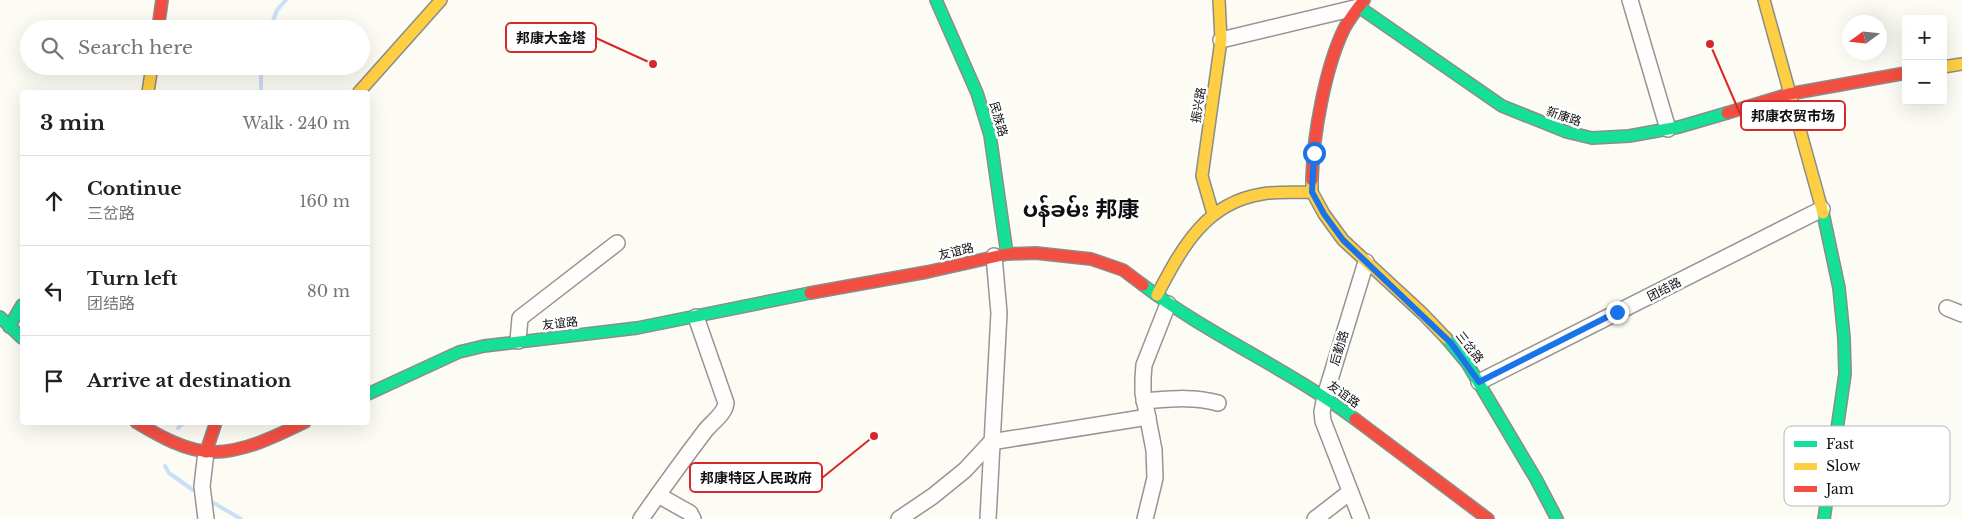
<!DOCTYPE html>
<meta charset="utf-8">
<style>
:root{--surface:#fff;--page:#f2f2f2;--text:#202124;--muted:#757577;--line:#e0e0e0}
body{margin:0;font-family:"Libre Baskerville","Noto Sans SC","Noto Sans Myanmar",serif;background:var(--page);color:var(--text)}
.controls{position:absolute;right:15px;top:15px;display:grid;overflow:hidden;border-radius:5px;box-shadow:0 5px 20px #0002}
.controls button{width:45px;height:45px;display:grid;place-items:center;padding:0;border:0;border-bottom:1px solid var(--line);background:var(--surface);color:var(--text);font:25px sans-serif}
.compass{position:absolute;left:1842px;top:15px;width:45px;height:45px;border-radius:50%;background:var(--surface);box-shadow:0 5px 20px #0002;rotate:255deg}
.stop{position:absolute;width:15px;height:15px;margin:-11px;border:4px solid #1a73e8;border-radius:50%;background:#fff}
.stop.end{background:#1a73e8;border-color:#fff;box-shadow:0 1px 5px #0008}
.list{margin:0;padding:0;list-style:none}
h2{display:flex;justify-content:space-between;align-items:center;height:65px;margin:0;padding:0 20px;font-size:21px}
h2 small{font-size:16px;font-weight:400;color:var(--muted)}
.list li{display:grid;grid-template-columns:32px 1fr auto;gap:15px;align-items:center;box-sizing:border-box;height:90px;padding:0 20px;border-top:1px solid var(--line)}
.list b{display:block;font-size:19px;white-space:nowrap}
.list p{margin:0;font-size:16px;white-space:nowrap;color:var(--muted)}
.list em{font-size:16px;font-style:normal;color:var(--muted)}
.icon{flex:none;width:28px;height:28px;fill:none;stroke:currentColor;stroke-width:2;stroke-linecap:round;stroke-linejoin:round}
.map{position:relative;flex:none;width:1962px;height:519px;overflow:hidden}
.search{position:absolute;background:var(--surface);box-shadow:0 5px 20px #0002;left:20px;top:20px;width:350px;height:55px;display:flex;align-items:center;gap:12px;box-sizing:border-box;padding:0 18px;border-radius:28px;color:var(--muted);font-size:19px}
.panel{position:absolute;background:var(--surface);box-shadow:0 5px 20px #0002;left:20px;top:90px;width:350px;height:335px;border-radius:5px}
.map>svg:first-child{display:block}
</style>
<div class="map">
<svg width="1962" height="519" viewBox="0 0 1962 519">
<rect width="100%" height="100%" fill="#fcfbf4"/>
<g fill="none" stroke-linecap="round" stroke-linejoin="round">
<g stroke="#cae0f6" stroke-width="4">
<polyline points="270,29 277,10 286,0"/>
<polyline points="261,92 261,66"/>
<polyline points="178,428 184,422"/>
<polyline points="165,466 169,473 193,490"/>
<polyline points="212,502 241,519"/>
</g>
<defs>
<g id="street">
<polyline points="1630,0 1668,129"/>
<polyline points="1221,40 1359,7"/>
<polyline points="1947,308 1962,314"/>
<polyline points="518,341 520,318 617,243"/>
<polyline points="1479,382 1822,209"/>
<path d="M 1144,401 C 1170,399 1193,396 1218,403"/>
<polyline points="206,452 202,486 206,519"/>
<polyline points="658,495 690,513 693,519"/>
<path d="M 641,519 C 662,489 683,460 705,431 C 711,423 725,414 726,403 L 696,317"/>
<polyline points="899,519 933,496 965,470 991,442 1148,417"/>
<polyline points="988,519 999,313 994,256"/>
<polyline points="1145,519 1155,478 1154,450 1143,393 1143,378 1144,365 1168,304"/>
<polyline points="1315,519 1350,492"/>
<polyline points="1361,519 1323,421 1322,412 1325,396 1366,262"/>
</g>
<g id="fast">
<polyline points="936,0 977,93 990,135 1007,254"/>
<polyline points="1359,7 1502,106 1567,132 1592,138 1629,136 1679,127 1727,113"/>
<polyline points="1823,213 1839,288 1844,338 1845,374 1824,519"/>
<path d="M 1143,285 C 1210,336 1289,369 1355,419"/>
<polyline points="0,317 22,338"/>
<polyline points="9,327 22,305"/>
<polyline points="1446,338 1467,363 1536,479 1557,519"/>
<polyline points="368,394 459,352 484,346 637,328 810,293"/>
</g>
<g id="slow">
<polyline points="1764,0 1823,213"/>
<polyline points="1943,67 1962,64"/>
<polyline points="148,92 152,66"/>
<polyline points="359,92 441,0"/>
<polyline points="1312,180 1312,192 1324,214 1343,240 1423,314 1446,338"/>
<polyline points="1213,214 1202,176 1221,40 1219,0"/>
<path d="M 1157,295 C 1182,248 1205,203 1262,194 C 1279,191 1296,193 1312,192"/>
</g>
<g id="jam">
<polyline points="158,29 162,0"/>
<polyline points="1727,113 1789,94 1906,73"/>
<path d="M 1312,180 C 1313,136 1325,68 1344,29 C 1349,19 1357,9 1364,0"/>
<polyline points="810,293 927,272 1007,254 1036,253 1091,259 1123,270 1143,285"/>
<polyline points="1355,419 1488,519"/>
<path d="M 136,422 C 159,436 187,452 214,452 C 245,452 278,435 305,422"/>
<polyline points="206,452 216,422"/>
</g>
</defs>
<use href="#street" stroke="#969592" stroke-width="18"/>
<use href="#fast" stroke="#8c8c89" stroke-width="14"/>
<use href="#slow" stroke="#8c8c89" stroke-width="14"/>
<use href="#jam" stroke="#8c8c89" stroke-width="14"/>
<use href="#street" stroke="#fffefd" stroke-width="15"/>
<use href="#fast" stroke="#16e098" stroke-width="11"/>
<use href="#slow" stroke="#ffcf43" stroke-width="11"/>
<use href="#jam" stroke="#f24e42" stroke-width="11"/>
</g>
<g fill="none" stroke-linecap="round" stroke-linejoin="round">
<polyline stroke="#1a73e8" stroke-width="6" points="1314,153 1312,192 1324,214 1343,240 1451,343 1479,382 1617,312"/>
</g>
<g text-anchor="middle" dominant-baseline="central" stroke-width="5" stroke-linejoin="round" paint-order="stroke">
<g font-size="12" fill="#0f0f0f" stroke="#fff">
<text transform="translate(1198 105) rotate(-81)">振兴路</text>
<text transform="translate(1564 116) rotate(18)">新康路</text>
<text transform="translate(999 119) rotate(74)">民族路</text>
<text transform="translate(956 251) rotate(-13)">友谊路</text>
<text transform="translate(1664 289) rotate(-27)">团结路</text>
<text transform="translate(560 323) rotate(-6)">友谊路</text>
<text transform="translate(1470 347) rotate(52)">三岔路</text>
<text transform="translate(1339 348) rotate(-73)">后勤路</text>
<text transform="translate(1344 394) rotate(36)">友谊路</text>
</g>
<g font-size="22" font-weight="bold" fill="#0f0f0f" stroke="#fff">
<text x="1081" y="209">ပန်ခမ်း 邦康</text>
</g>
</g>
<rect x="1784" y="426" width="166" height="80" rx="8" fill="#fff" stroke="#b7b7b7" stroke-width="1"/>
<rect x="1794" y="441" width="23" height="6" fill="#16e098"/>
<rect x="1794" y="463" width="23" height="7" fill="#ffcf43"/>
<rect x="1794" y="486" width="23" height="6" fill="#f24e42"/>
<g font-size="14" fill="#0f0f0f">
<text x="1826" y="449">Fast</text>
<text x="1826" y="471">Slow</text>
<text x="1826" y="494">Jam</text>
</g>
<path fill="none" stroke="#d62828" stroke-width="2" d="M653 64L596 38M1710 44L1741 116M874 436L822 478"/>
<g fill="#d62828" stroke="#fff" stroke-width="2">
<circle cx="653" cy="64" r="5"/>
<circle cx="1710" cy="44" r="5"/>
<circle cx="874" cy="436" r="5"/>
</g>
<g fill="#fff" stroke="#d62828" stroke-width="2">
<rect x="506" y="23" width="90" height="29" rx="5"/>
<rect x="1741" y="101" width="104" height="29" rx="5"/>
<rect x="690" y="463" width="132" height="29" rx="5"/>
</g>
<g font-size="14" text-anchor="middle" font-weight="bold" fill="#0f0f0f">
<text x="551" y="43">邦康大金塔</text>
<text x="1793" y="121">邦康农贸市场</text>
<text x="756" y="483">邦康特区人民政府</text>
</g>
</svg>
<div class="controls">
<button>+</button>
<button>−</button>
</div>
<svg class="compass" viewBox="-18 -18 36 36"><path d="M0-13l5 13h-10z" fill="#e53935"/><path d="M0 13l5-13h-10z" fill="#757577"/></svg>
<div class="stop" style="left:1314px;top:153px"></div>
<div class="stop end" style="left:1617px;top:312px"></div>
<div class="search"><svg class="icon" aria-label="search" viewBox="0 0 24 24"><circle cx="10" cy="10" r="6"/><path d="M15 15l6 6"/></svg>Search here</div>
<section class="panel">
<h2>3 min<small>Walk · 240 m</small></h2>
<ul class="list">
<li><svg class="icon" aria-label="ahead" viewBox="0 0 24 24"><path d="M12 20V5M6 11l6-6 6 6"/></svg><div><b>Continue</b><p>三岔路</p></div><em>160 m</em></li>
<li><svg class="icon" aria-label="left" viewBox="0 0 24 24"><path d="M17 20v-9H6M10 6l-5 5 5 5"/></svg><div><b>Turn left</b><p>团结路</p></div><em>80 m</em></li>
<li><svg class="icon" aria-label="arrive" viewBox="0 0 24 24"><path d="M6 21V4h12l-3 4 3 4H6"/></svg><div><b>Arrive at destination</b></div></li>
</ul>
</section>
</div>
